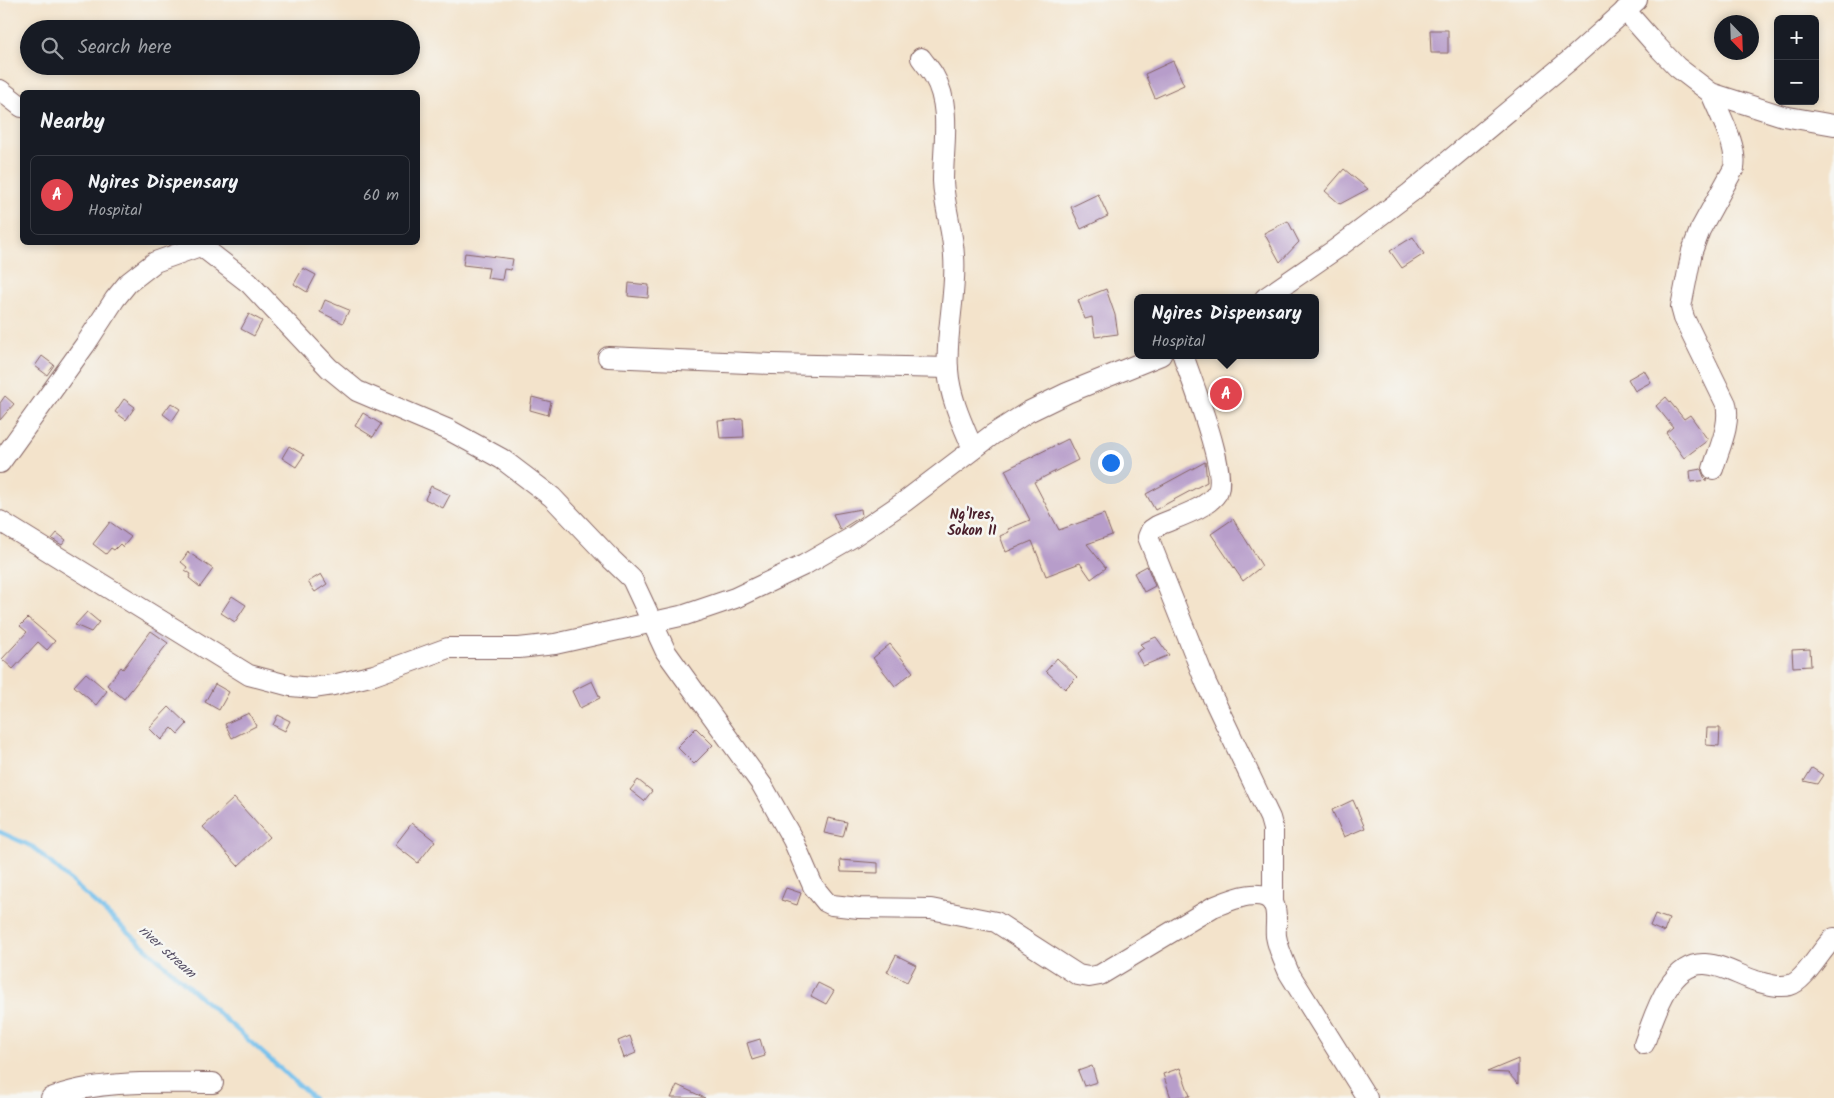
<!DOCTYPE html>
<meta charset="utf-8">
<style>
:root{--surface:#171b24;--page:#20242c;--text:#f1f3f6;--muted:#9ea1a6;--line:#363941;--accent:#c8321e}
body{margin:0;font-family:Kalam,sans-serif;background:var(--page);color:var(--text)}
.controls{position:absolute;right:15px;top:15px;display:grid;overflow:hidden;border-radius:8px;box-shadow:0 2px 8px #0003}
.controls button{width:45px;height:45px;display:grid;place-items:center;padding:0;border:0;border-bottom:1px solid var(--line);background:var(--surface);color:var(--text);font:25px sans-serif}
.compass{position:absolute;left:1714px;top:15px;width:45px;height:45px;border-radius:50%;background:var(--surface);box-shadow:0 2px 8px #0003;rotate:157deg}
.you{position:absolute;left:1110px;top:462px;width:18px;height:18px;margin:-12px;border:4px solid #fff;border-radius:50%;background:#1a73e8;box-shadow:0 0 0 8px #1a73e833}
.badge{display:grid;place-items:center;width:32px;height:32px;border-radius:50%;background:var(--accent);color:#fff;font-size:16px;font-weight:700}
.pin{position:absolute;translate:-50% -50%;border:2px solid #fff;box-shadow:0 1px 5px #0006}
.popup{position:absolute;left:1134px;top:294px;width:185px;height:65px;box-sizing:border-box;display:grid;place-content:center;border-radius:8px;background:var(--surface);filter:drop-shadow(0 1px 4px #0005);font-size:16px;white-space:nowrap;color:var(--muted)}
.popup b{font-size:19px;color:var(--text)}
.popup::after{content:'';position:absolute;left:50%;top:100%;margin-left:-10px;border:10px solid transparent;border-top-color:var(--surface)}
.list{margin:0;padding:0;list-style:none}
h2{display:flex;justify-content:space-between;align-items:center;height:65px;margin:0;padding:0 20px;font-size:21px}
h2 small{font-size:16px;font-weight:400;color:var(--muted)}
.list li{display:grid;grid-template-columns:32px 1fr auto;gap:15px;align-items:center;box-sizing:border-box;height:80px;margin:0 10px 10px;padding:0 10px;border:1px solid var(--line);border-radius:8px}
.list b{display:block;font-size:19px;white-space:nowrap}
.list p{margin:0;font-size:16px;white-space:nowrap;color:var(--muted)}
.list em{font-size:16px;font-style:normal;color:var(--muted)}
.icon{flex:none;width:28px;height:28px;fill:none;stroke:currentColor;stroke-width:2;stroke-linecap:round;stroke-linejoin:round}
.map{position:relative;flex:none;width:1834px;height:1098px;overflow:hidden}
.search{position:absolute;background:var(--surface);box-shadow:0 2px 8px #0003;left:20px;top:20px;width:400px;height:55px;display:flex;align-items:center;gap:12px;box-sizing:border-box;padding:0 18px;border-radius:28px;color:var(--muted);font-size:19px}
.panel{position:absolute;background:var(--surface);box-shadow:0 2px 8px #0003;left:20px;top:90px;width:400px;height:155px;border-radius:8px}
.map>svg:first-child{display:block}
</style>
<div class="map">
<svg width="1834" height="1098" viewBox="0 0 1834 1098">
<rect width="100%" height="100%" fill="#f6f6f2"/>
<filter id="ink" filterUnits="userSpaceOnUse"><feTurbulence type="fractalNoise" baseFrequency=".02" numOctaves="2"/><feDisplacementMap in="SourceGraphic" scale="10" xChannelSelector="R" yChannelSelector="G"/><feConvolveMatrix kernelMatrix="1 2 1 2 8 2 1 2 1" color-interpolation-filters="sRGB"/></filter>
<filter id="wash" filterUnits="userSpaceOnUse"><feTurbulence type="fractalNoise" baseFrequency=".0096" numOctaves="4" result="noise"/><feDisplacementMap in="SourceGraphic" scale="20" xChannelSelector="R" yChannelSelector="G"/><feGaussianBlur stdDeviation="1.12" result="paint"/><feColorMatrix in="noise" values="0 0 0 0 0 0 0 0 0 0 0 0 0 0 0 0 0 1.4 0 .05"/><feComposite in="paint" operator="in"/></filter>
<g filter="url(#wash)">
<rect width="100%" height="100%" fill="#f3e3cb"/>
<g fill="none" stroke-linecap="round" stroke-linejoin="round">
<polyline stroke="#72bfec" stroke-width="4.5" points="0,832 33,847 313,1098"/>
</g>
<g id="blocks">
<g fill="#b79dca">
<polygon points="1430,30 1448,30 1448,53 1431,53"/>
<polygon points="1173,61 1184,85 1155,98 1145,74"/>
<polygon points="1344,169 1368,189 1340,204 1325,191"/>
<polygon points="1098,194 1108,216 1081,229 1071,207"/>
<polygon points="1288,221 1299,242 1280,262 1264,233"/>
<polygon points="1413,237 1424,254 1402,268 1390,251"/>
<polygon points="465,253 513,259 511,270 504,269 502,280 487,278 489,268 463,265"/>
<polygon points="303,268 316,275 307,292 294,284"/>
<polygon points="629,283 649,285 648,298 628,296"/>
<polygon points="1106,289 1115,315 1118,334 1095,337 1092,317 1085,319 1078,300"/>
<polygon points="325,300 349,310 343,323 320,312"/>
<polygon points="249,314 262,321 254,336 241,329"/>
<polygon points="42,356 54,365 47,375 35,366"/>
<polygon points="1644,370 1651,382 1635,391 1628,379"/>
<polygon points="1232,379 1240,401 1219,409 1211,387"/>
<polygon points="5,396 14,404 0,420 0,403"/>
<polygon points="532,397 551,402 548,415 530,410"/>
<polygon points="1666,397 1684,419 1690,415 1708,440 1684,458 1666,433 1673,427 1656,406"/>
<polygon points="124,399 135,407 126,420 115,412"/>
<polygon points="171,403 180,409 172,421 163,414"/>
<polygon points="363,413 381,424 373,437 355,426"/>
<polygon points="743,419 744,437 720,438 718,421"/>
<polygon points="1068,439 1078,460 1034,482 1059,530 1104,514 1112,535 1087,544 1106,568 1091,579 1080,563 1046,576 1032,541 1006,552 1000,536 1009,532 1008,529 1030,520 1005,470"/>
<polygon points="289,446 304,455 296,467 282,458"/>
<polygon points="1205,462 1207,482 1155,510 1146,494"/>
<polygon points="1701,469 1704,477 1707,480 1691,482 1690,471"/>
<polygon points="431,486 450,495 443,508 425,499"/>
<polygon points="861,509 862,516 840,530 833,514"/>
<polygon points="1233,519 1262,566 1243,581 1211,534"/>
<polygon points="110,522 131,537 123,547 120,544 114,550 111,548 106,554 93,544"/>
<polygon points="57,533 66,540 62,545 52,539"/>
<polygon points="188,552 213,569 200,587 189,578 191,574 185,570 187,567 181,562"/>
<polygon points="1147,566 1155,586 1144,592 1134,573"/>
<polygon points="321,574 327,584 315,592 308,582"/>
<polygon points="232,596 246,605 235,622 221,613"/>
<polygon points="87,612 99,622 91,632 75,625"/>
<polygon points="28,618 55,641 47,650 38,642 13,669 2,659 27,632 20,626"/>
<polygon points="151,631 168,643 124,699 107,685 121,667 123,669"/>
<polygon points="1156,637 1169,655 1143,666 1136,653 1144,648 1140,644"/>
<polygon points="890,644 913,672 895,686 873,658"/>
<polygon points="1810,649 1811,666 1793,667 1792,650"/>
<polygon points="1057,658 1077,677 1065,689 1046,671"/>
<polygon points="86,673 107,691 96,705 74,686"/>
<polygon points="592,681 600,698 580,708 572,691"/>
<polygon points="215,684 229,692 219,710 205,702"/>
<polygon points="169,707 187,724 178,734 172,728 161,740 149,728"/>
<polygon points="249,713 256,726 232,738 225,724"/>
<polygon points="278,715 290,721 285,731 273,725"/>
<polygon points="696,728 713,745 694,764 677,747"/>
<polygon points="1707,728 1720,728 1719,746 1706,745"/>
<polygon points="1812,768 1823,775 1817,784 1804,781"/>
<polygon points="638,780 652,791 644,801 630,790"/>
<polygon points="234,798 269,837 238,866 203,827"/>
<polygon points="1353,800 1365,828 1344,837 1332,810"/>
<polygon points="828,818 847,822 843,837 824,833"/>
<polygon points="412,823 435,841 418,863 395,845"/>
<polygon points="840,860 878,863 878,873 841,872"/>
<polygon points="786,888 801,893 797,905 781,900"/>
<polygon points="1655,914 1669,919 1664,932 1650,926"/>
<polygon points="896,955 916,965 907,982 887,972"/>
<polygon points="818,983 834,991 826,1004 811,996"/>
<polygon points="630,1036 636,1053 624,1058 618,1041"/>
<polygon points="760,1039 765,1056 752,1060 747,1043"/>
<polygon points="1518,1059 1518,1084 1508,1073 1487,1072"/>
<polygon points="1092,1066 1097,1082 1084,1086 1078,1071"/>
<polygon points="1180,1068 1190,1096 1171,1098 1163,1074"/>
<polygon points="677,1085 705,1098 671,1098"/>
</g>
</g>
</g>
<g filter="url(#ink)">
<use href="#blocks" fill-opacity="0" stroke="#856463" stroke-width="1"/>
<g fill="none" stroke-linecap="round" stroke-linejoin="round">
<defs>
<g id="minor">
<polyline points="1625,10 1655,44 1677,67 1711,93 1783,116 1834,125"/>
<path d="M 921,58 C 925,64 931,70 934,76 C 952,106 943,147 943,181 C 944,206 953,231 954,256 C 957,293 945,333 948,370 C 950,398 962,423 973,449"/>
<polyline points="0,90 22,107"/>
<path d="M 1711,93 C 1719,114 1738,146 1734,168 L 1700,230 L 1692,251 L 1681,307 L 1684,318 L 1726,404 C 1731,425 1719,448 1713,469"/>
<path d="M 196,242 L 249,283 L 329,368 L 357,391 L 449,430 L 502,459 L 552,497 L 610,558 L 632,579 L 666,652 L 762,785 L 793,840 L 813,886 L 826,902 L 832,905 L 859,908 L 931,909 L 996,922 L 1078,975 L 1089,977 L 1100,975 L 1213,907 C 1228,901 1264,884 1274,905 C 1278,914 1275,926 1276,936 C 1278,949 1284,961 1289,973 L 1367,1098"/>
<polyline points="1265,298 1336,249 1410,193 1570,60 1637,0"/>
<path d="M 1183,355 C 1191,379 1229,474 1217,493 C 1207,509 1174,518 1157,526 L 1151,530 L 1148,537 L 1206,683 L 1270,818 L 1273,829 L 1273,904"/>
<polyline points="608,357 772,364 948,368"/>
<polyline points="0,463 85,345 115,299 128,283 155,262 200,246"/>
<polyline points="0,521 249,675 291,686 313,688 333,685 374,675 448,648 519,648 555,644 685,615 735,598 804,565 851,538 904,502 992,435 1028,412 1067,393 1161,355"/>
<path d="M 1644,1044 C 1654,1017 1669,962 1705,964 C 1723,965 1740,976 1756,981 C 1767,984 1778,988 1790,985 C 1805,981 1821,949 1834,938"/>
<path d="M 51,1098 C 97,1079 163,1083 213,1083"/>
</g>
</defs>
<use href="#minor" stroke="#856463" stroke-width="22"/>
<use href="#minor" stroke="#fff" stroke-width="20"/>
</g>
</g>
<g text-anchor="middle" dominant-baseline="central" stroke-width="5" stroke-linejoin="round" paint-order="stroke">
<g font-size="14" font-weight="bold" fill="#4a1f2b" stroke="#f6f6f2">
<text x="972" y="515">Ng'lres,<tspan x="972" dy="16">Sokon II</tspan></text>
</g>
<g font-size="14" font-style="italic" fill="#564f65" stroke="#f6f6f2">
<text transform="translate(167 952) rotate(42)">river stream</text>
</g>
</g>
</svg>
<div class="controls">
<button>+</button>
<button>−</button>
</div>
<svg class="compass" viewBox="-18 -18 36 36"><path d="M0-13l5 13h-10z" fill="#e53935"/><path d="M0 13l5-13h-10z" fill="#9ea1a6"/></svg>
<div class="you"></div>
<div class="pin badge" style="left:1226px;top:394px;background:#e0444e">A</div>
<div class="popup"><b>Ngires Dispensary</b>Hospital</div>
<div class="search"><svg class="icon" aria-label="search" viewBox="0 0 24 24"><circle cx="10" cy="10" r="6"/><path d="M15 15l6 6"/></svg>Search here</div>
<section class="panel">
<h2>Nearby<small></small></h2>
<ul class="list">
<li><span class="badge" style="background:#e0444e">A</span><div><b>Ngires Dispensary</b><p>Hospital</p></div><em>60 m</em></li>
</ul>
</section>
</div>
